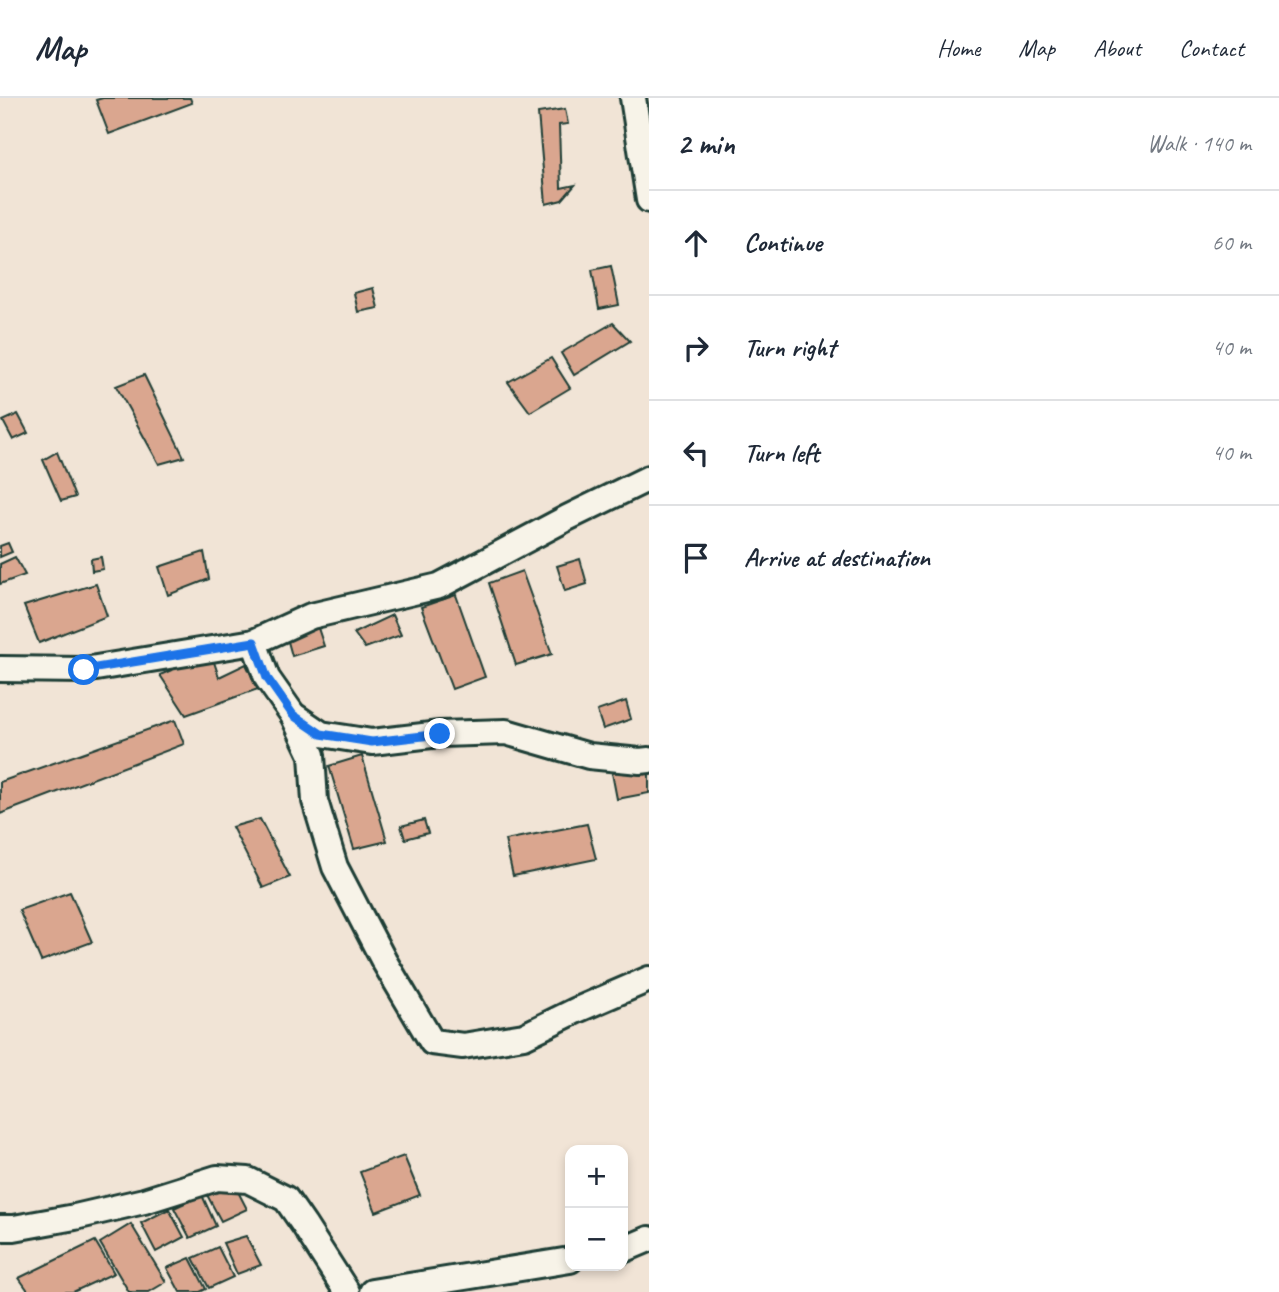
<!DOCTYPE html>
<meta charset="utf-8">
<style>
:root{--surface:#fff;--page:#f6f6f7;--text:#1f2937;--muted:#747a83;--line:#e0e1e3}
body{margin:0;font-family:Caveat,sans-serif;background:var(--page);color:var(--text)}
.controls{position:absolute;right:21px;bottom:21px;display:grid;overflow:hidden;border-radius:14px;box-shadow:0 4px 10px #0003}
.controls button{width:63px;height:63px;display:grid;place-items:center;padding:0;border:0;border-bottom:2px solid var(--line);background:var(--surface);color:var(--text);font:35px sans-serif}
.stop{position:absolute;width:21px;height:21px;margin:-16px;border:5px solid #1a73e8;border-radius:50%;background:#fff}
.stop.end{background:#1a73e8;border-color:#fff;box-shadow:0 2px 7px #0008}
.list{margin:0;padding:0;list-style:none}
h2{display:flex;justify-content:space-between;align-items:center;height:91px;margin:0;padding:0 28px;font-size:30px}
h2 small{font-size:23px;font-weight:400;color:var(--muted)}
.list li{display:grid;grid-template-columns:46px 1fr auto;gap:21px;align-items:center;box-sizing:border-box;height:105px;padding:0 28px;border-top:2px solid var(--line)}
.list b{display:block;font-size:26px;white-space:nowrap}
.list em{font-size:23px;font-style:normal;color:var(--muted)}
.icon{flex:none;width:38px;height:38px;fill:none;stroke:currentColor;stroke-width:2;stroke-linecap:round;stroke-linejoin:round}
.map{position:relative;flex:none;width:649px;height:1194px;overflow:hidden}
header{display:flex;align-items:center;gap:42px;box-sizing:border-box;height:98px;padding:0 35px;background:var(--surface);border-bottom:2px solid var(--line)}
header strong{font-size:33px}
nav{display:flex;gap:38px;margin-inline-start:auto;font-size:24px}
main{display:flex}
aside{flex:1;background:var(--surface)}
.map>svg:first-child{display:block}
</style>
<header>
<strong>Map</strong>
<nav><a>Home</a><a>Map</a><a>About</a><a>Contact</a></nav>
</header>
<main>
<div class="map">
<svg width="649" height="1194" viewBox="0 0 649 1194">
<rect width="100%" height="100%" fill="#f1e4d6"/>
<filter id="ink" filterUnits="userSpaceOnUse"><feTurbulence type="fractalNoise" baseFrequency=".0143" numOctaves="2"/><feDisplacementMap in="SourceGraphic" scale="14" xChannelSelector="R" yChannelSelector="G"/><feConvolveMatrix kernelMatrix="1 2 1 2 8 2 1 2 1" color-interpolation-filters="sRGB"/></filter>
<g filter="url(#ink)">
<g fill="#daa68f" stroke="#1f3d34" stroke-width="2">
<polygon points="103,0 190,0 192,5 109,36 96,2"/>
<polygon points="565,11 568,26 559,27 561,90 575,87 562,102 546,106 538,15"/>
<polygon points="611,168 619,207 599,211 592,172"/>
<polygon points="373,190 378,210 358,214 354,195"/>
<polygon points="613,225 630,243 574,277 561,255"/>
<polygon points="551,260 570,290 530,314 508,284"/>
<polygon points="144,277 184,359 159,366 116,288"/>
<polygon points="18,316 28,335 13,342 3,323"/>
<polygon points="57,354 75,399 61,403 43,362"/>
<polygon points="8,445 12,454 0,459 0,448"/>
<polygon points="204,454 209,481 168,497 159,469"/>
<polygon points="15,459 25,477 0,486 0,466"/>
<polygon points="101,459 103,471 92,473 91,461"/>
<polygon points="580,461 587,486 565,493 557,468"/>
<polygon points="522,473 552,556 516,567 489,485"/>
<polygon points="96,486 107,518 39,545 24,508"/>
<polygon points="456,497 485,579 452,591 421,509"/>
<polygon points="392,517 401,537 365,550 354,535"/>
<polygon points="318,530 324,548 292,558 287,540"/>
<polygon points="211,555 219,579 246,566 258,591 186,617 160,577"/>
<polygon points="626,603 631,621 603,631 597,613"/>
<polygon points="175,622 184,646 0,716 0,684"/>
<polygon points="362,658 387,743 354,751 329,668"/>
<polygon points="649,669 649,695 617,701 612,675"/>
<polygon points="260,721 290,779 263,790 232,729"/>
<polygon points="424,722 428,735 405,741 401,728"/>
<polygon points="587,726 596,761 513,778 505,742"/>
<polygon points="70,794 92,844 41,863 19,812"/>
<polygon points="404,1058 420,1097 376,1114 360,1074"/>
<polygon points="233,1084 247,1111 221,1123 206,1095"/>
<polygon points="202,1097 216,1128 190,1140 174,1110"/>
<polygon points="169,1111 184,1139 156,1154 141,1125"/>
<polygon points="131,1126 166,1184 149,1194 129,1194 100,1145"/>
<polygon points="246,1138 261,1167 237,1176 223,1145"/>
<polygon points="95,1143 114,1175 73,1194 29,1194 19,1180"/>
<polygon points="218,1149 233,1179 209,1190 193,1160"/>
<polygon points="190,1160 206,1191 200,1194 180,1194 167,1170"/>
</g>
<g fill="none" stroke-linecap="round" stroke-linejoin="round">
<defs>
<g id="street">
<polyline points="633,0 649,102"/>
<polyline points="254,544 267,580 293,617 321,636 372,644 440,636 506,634 589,658 640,663 649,662"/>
<polyline points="0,571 84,572 254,544 311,518 439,488 567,420 649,380"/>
<polyline points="293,617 312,657 315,703 335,769 384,863 432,944 463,948 524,938 577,912 649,881"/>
<polyline points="0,1130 14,1130 75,1119 144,1103 217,1080 248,1082 286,1101 304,1127 347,1194"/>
<polyline points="623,1152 649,1141"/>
<polyline points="372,1194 570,1162"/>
</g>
</defs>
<use href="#street" stroke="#1f3d34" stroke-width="30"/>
<use href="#street" stroke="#f7f3e8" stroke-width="24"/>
</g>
</g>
<g fill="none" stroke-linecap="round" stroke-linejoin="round" filter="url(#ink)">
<polyline stroke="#1a73e8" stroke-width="9" points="84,572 254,544 267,580 293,617 321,636 372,644 440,636"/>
</g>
</svg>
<div class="controls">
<button>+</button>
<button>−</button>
</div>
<div class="stop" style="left:84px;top:572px"></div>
<div class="stop end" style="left:440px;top:636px"></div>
</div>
<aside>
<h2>2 min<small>Walk · 140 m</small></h2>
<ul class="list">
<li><svg class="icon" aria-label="ahead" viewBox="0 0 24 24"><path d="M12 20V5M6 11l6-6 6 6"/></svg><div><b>Continue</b></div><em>60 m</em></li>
<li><svg class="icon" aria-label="right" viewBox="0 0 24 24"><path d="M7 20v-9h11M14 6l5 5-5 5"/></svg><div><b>Turn right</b></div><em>40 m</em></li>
<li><svg class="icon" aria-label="left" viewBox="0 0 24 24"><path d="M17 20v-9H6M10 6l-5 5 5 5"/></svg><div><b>Turn left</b></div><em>40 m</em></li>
<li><svg class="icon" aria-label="arrive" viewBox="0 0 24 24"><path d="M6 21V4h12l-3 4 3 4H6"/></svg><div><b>Arrive at destination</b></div></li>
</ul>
</aside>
</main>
